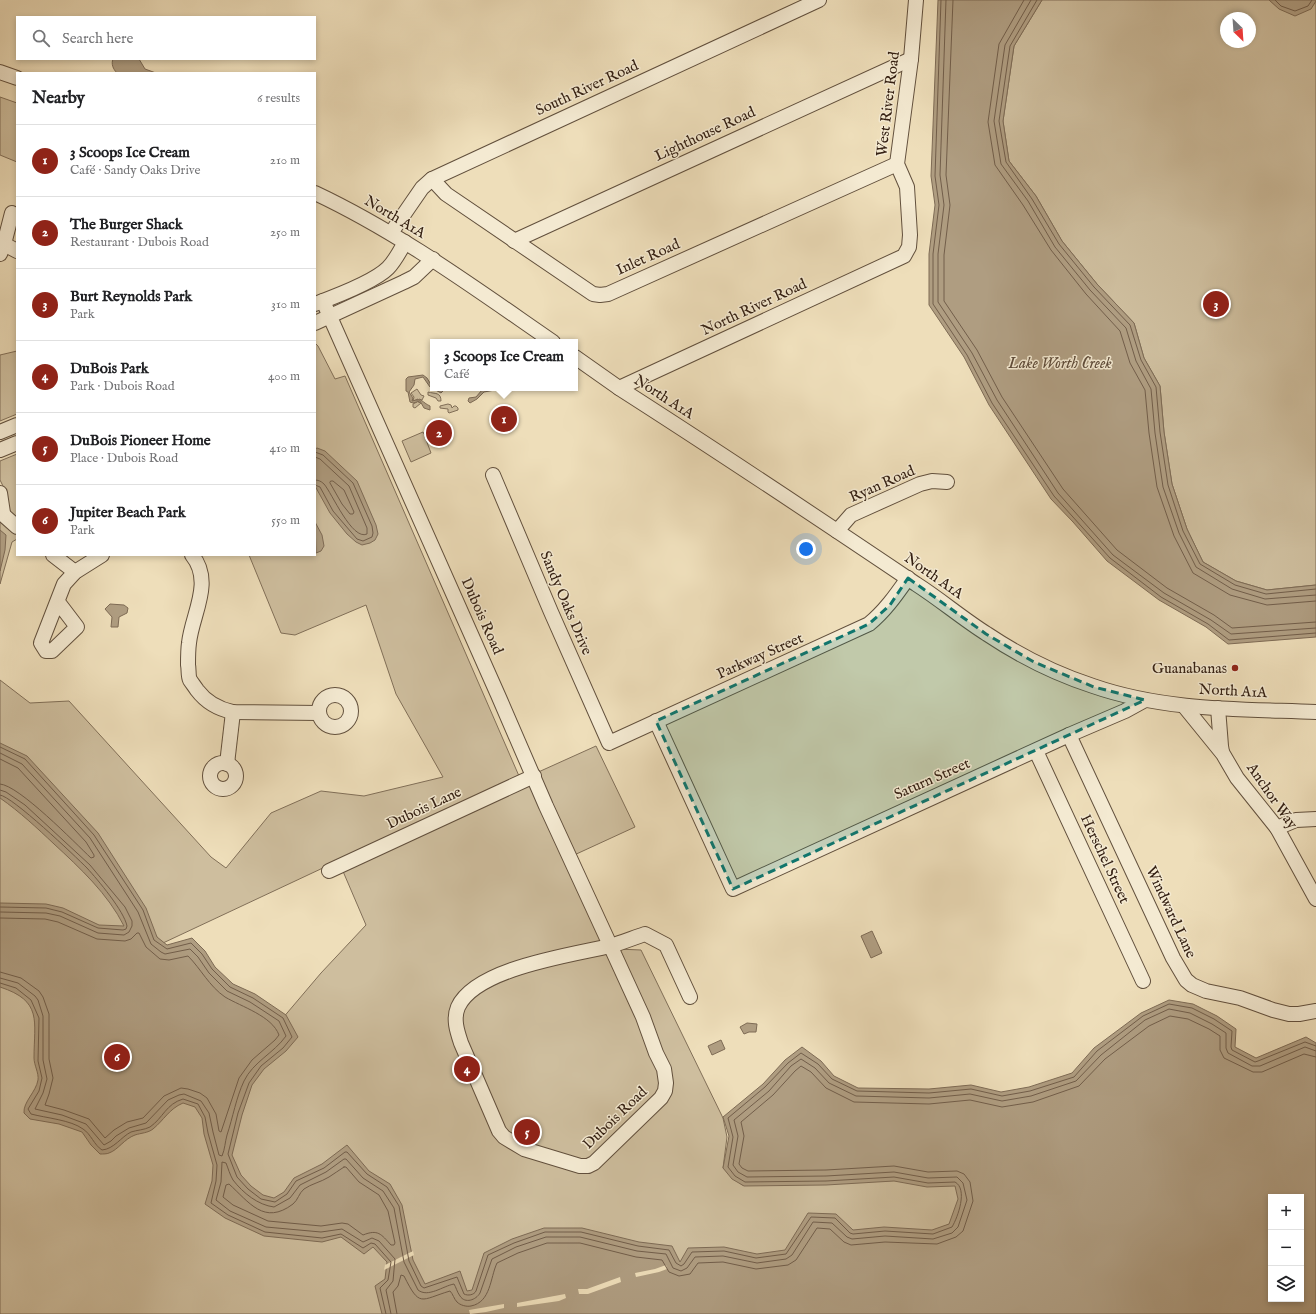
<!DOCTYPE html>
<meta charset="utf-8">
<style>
:root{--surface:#fff;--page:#f6f6f6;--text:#202124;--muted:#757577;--line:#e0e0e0;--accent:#8f2418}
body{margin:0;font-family:"IM FELL English",serif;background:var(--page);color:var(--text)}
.controls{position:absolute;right:12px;bottom:12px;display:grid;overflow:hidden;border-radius:0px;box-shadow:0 2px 6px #0003}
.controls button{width:36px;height:36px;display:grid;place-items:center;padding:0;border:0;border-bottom:1px solid var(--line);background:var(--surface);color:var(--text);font:20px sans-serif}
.compass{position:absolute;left:1220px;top:12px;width:36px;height:36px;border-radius:50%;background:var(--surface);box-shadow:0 2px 6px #0003;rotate:155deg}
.you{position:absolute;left:806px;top:549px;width:14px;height:14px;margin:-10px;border:3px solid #fff;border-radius:50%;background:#1a73e8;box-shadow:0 0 0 6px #1a73e833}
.badge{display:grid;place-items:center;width:26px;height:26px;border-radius:50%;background:var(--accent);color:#fff;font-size:13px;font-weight:700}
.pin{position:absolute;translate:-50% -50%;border:2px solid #fff;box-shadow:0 1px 4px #0006}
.popup{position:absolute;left:430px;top:339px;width:148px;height:52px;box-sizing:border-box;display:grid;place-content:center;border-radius:0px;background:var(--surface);filter:drop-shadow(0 1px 3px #0005);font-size:13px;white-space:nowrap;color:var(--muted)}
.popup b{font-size:15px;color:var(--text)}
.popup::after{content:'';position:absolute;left:50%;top:100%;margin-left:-8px;border:8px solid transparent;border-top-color:var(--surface)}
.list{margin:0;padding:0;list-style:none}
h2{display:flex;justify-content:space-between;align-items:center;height:52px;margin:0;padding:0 16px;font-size:17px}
h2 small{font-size:13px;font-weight:400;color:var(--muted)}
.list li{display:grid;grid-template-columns:26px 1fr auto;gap:12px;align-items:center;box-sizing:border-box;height:72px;padding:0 16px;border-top:1px solid var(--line)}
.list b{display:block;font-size:15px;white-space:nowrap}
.list p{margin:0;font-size:13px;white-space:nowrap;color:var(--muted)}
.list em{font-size:13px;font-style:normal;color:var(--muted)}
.icon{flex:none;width:22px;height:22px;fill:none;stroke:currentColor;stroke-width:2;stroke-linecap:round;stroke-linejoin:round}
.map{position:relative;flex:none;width:1316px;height:1314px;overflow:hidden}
.search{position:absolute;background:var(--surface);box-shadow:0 2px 6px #0003;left:16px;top:16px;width:300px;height:44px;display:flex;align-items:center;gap:10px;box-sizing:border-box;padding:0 14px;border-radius:0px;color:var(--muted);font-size:15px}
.panel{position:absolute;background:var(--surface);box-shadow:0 2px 6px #0003;left:16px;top:72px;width:300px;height:484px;border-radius:0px}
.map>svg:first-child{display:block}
</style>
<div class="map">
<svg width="1316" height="1314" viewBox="0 0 1316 1314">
<rect width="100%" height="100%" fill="#eedeba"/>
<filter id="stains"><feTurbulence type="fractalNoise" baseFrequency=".005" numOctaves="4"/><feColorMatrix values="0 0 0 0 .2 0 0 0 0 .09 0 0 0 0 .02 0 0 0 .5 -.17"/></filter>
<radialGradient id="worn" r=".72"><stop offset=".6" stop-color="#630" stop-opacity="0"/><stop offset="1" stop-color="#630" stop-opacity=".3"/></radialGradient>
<g fill="#cebe9e" stroke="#816f58" fill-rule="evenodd">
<path d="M 1042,0 L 1316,0 L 1316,585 L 1267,590 L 1236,581 L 1203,562 L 1187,529 L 1172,484 L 1164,432 L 1160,386 L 1144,358 L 1134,323 L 1097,284 L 1062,241 L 1036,196 L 1009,161 L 1003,121 L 1014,46 ZM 1226,18 L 1250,18 L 1250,42 L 1226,42 Z"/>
<polygon points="0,97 17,103 17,162 0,155"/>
<polygon points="315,343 318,346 335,379 345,376 519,776 163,943 157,937 0,745 0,680 30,703 69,701 211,857 226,868 271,813 321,791 364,796 443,777 396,694 366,605 295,635 281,633 249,555 315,555"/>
<polygon points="17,351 17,414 0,421 0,355"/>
<polygon points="417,389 421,395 424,396 422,400 419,399 418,402 421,403 415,408 413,407 413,404 417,402 418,399 413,401 414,397 411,393"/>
<path d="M 428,392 C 435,394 441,392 441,401 L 438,401 L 436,398 L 428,395 Z"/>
<polygon points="448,404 451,405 452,408 454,406 456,406 458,408 458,410 449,413 448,412 448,409 440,408 440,406"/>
<polygon points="423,432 424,434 426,435 425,437 431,453 411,462 402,441"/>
<polygon points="17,454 17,520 7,508 6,492 0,480 0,461"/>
<polygon points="0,520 17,534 17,539 12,542 0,584"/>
<polygon points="0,746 161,949 282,1019 321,973 366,925 339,862 596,746 635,827 572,856 617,949 641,950 723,1118 727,1137 723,1168 742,1185 913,1180 955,1185 960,1199 950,1224 933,1231 850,1247 681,1264 469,1314 0,1314"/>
</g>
<g fill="#af9d81" stroke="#7e6b55" fill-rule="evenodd">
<polygon points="938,0 1042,0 1014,46 1003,121 1009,161 1036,196 1062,241 1097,284 1134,323 1144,358 1160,386 1164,432 1172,484 1187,529 1203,562 1236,581 1267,590 1316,585 1316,637 1228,644 1206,627 1159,600 1107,561 1073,522 1051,499 989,405 964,357 929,305 929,254 935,205 931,176"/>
<polygon points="1269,0 1316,0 1316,1 1311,9 1295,16 1279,9"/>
<path d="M 113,59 L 139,59 L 145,69 L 156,73 L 117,73 C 113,69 111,64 113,59 Z"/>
<path d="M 423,375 L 427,378 L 433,388 L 444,388 L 444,390 L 441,393 L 430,387 L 423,377 L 415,379 L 414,385 L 409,392 L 413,398 L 412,401 C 424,398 421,402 430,406 L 430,410 L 424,408 L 420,401 L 413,403 L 410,402 L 408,392 L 406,391 L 406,379 L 408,377 Z"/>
<polygon points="496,388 506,388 484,392 477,399 470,403 468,401 469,398 476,397 482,390 492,390"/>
<polygon points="317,448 325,451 357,481 376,525 378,534 375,540 370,543 362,545 356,542 347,534 330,513 315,486 315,449"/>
<polygon points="315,522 322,535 324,546 321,551 316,553"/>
<polygon points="0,530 6,535 5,550 0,571"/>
<polygon points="110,604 124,605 128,608 127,613 119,617 118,627 111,627 112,617 105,609"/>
<path d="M 0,743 L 27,756 L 98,833 L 146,908 L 157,937 L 167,945 L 192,938 L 205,951 L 215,967 L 233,984 L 255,994 L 286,1015 L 298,1037 L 286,1051 L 264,1069 L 252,1085 L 242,1115 L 232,1155 L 241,1175 L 251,1186 L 263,1195 L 274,1198 L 284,1192 L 294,1178 L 322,1164 L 347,1145 L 369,1171 L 390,1184 L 402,1205 L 413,1260 L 425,1284 L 460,1271 L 467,1291 L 472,1290 L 484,1253 L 512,1239 L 544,1228 L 582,1228 L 639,1242 L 672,1246 L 680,1262 L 688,1248 L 724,1247 L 757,1254 L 785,1250 L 808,1213 L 836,1214 L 853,1230 L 884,1227 L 932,1230 L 949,1224 L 958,1199 L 955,1186 L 927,1187 L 894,1181 L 826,1185 L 744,1186 L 732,1179 L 723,1168 L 729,1136 L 723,1117 L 763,1084 L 785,1060 L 802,1047 L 821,1061 L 834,1076 L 858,1088 L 929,1089 L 971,1085 L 1001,1092 L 1029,1087 L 1072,1073 L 1094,1048 L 1141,1013 L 1169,1000 L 1193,1004 L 1217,1016 L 1236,1029 L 1235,1047 L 1256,1058 L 1306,1037 L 1316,1043 L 1316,1314 L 382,1314 L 375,1286 L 385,1279 L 387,1262 L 373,1247 L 364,1254 L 341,1237 L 322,1242 L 264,1236 L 225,1218 L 205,1204 L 212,1181 L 213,1165 L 204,1134 L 202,1118 L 195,1107 L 183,1103 C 169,1109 164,1120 153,1129 C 148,1133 141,1133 135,1135 C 124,1139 118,1150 109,1153 C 107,1154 103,1154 100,1154 L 91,1145 L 82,1132 L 59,1124 L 30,1119 L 24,1113 C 23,1102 36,1092 38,1080 C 39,1073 34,1065 34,1058 C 34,1021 43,1001 0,987 L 0,903 L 46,904 L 63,908 L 99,925 L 124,926 C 108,894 80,868 54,844 C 37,828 20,812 0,798 ZM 1271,1197 L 1301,1197 L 1301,1299 L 1271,1299 Z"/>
<polygon points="872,931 882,953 871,958 861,936"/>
<polygon points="747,1023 757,1024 756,1032 749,1032 744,1034 740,1027"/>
<polygon points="721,1040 725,1049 712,1055 708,1046"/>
</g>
<g fill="#eedeba">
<polygon points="413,1251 414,1255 384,1270 385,1265"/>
<polygon points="666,1265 667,1269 659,1272 636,1277 635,1273 655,1269"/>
<polygon points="620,1277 621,1282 588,1294 579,1294 578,1289 587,1289"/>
<polygon points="565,1294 566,1298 559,1301 517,1307 517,1303"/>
<polygon points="504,1304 504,1308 486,1312 470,1314 469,1310"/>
</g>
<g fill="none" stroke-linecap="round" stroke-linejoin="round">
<g stroke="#725e4a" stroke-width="1">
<polyline points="941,0 935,176 939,205 933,254 933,304 967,355 992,403 1054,496 1110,558 1161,597 1208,624 1229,640 1316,633"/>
<polyline points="946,0 940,175 944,205 938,254 938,302 972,353 997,400 1058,493 1113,555 1164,593 1211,620 1231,634 1316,628"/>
<polyline points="953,0 946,175 950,205 944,255 944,301 977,350 1002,397 1063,489 1117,550 1167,588 1214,615 1232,628 1316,622"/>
<polyline points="1024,0 999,44 988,122 995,165 1023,205 1051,250 1086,294 1120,331 1130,363 1145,390 1149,433 1157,487 1174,536 1193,573 1230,595 1267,605 1316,601"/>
<polyline points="1031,0 1005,45 994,121 1001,164 1028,201 1055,247 1090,290 1126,328 1136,361 1151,389 1155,433 1163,487 1179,533 1196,567 1232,589 1265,599 1316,595"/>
<polyline points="1037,0 1010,46 999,121 1006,162 1032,199 1059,244 1094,287 1130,325 1141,360 1156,387 1160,432 1168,485 1183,531 1200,564 1235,585 1266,594 1316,589"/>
<polyline points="1275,0 1281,6 1295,11 1308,6 1312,0"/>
<polyline points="315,452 323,455 353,483 372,526 373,533 372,537 363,541 357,539 333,511 320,487 315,485"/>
<path d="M 315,457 L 320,459 L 349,486 L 367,528 L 367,534 C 352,541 332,493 324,484 C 321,481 318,480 315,480"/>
<polygon points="331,481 333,481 344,490 354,512 353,514 350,514 342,504 330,483"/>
<path d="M 0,747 L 25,759 L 94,835 L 143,910 L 154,940 L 167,949 L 191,943 L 202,954 L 212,969 L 230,987 L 253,998 L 283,1018 L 292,1037 L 283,1048 L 261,1066 L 249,1083 L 238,1113 L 228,1154 L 237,1177 L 248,1189 L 261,1199 L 275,1202 L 287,1194 L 296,1181 L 324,1168 L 345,1152 L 347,1152 L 367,1174 L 387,1187 L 399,1206 L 409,1261 L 421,1286 L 424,1288 L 457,1277 L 464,1294 C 468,1296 474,1295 476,1291 L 488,1255 L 514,1243 L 545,1232 L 581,1232 L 638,1246 L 669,1250 L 676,1263 L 681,1266 L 684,1264 L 692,1252 L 724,1251 L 756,1258 L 786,1254 L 811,1217 L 835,1218 L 850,1233 L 853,1234 L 885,1231 L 933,1234 L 952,1227 C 958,1217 968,1189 955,1182 L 928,1183 L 894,1177 L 826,1181 L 745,1182 L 735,1176 L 728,1167 L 733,1137 L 728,1118 L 765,1087 L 788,1063 L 801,1053 L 818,1064 L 832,1079 L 857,1091 L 929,1093 L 971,1089 L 1002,1096 L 1030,1091 L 1074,1077 L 1097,1051 L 1143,1016 L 1169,1004 L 1192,1008 L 1214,1019 L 1232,1031 L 1231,1047 L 1232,1050 L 1255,1062 L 1258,1061 L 1305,1042 L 1316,1046"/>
<path d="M 0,753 L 22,764 L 90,838 L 138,912 L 151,944 L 161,952 L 165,954 L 190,949 L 198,957 L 209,973 L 227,991 L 250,1002 L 279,1021 L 286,1036 C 274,1053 253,1062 244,1081 C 236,1098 233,1117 227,1135 C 225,1142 225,1149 222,1156 L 219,1155 L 213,1132 L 209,1113 L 201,1101 L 184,1094 L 179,1095 L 168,1100 L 146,1123 L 129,1128 L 116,1136 L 111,1141 L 104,1145 L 86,1124 L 62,1115 L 35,1109 L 43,1093 L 47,1079 L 43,1060 L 43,1016 L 38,1000 L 35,996 L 18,983 L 0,978"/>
<path d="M 0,759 L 18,768 L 86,842 L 94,855 L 94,857 L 91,858 C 75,843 19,785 0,784"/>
<polyline points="0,790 6,792 25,805 90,865 125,907 132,921 132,926 129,932 124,935 98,933 60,916 46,913 0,912"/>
<path d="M 0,795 C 12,796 75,856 87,868 C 98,880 124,911 127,926 L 126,929 L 123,930 L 98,928 L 62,912 L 46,908 L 0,907"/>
<path d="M 0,918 L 45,919 L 58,922 L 97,939 L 125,941 L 131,939 L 137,933 L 139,933 L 146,947 L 160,959 L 169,960 L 188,956 C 201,969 209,986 225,997 C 242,1007 272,1016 279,1035 L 275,1040 L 252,1060 L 239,1078 L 221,1132 L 219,1131 L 216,1114 L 207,1098 L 200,1093 L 188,1089 L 181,1088 L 164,1096 L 143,1118 L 127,1122 L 114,1130 L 105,1138 L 89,1119 L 64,1110 L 45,1105 L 49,1094 L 53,1078 L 49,1059 L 49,1014 L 43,997 L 39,991 L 21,978 L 0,972"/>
<path d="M 0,983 L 16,988 L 31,1000 L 39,1018 L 38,1061 L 42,1078 L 39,1091 L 28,1109 L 31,1114 C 46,1118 71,1120 83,1129 C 91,1134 94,1145 102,1150 C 114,1149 121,1137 131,1132 C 137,1130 144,1130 150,1127 C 163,1118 166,1104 183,1099 L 198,1104 L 205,1117 L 208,1133 L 217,1165 L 216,1181 L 211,1203 L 228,1215 L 265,1232 L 322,1238 L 341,1234 L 363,1248 L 371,1243 L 375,1244 L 391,1262 L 388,1280 L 380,1288 L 386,1314"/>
<path d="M 344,1167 L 346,1167 L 359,1182 L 379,1195 L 388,1211 L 395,1243 L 394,1245 L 391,1245 C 381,1234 378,1229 363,1235 L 348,1224 L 342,1223 L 321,1226 L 268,1221 L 233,1205 L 223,1197 L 226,1185 L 229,1184 C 249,1202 264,1226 293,1204 C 298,1200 299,1193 304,1189 C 311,1184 321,1182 329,1177 C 334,1174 339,1170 344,1167 Z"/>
<path d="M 391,1314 L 386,1290 L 393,1281 L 395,1259 L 379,1241 L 372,1238 L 363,1242 L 342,1229 L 321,1232 L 266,1227 L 230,1211 L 216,1200 L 221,1182 L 222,1162 L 226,1163 C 228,1168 230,1175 233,1180 C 243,1193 258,1205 274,1207 L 290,1198 L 300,1185 L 326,1172 L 344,1159 L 346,1159 L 363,1178 L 383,1191 L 394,1208 L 404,1262 L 418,1290 C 428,1298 443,1286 454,1284 C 456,1287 457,1292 460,1296 C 465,1304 476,1300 480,1293 L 492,1259 L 516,1247 L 546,1237 L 580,1237 L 637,1251 L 666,1254 L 673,1268 L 681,1271 L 687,1268 L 695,1257 L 723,1256 L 757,1263 L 786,1259 L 792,1255 L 813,1222 L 832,1223 L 847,1237 L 852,1239 L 885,1236 L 933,1239 L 952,1233 L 958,1227 L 967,1200 L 963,1183 L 957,1177 L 928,1178 L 894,1172 L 826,1176 L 747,1177 L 738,1172 L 733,1165 L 738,1136 L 734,1120 L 769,1091 L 791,1066 L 801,1059 L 815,1068 L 829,1083 L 856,1096 L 929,1098 L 970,1094 L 1002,1101 L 1031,1096 L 1076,1081 L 1101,1055 L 1145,1020 L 1169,1009 L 1190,1013 L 1212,1024 L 1226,1033 L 1226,1048 L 1228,1053 L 1252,1066 L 1260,1066 L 1305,1047 L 1316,1051"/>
<path d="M 397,1314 L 393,1292 L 398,1286 L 401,1275 L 404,1276 C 420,1308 420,1300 450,1291 C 453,1294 454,1299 457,1302 C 460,1305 466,1307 471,1306 C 491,1302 490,1278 497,1263 L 518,1253 L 547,1243 L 580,1243 L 636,1257 L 662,1260 L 669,1272 L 679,1276 L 690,1274 L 698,1263 L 723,1262 L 756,1269 L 788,1265 L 796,1260 L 817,1228 L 830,1229 L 844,1242 L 851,1245 L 885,1242 L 937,1244 L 956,1237 L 963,1231 L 973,1201 L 970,1182 L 964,1174 L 957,1171 L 928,1172 L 894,1166 L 826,1170 L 748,1171 L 742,1168 L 739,1164 L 744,1136 L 741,1122 L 773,1095 L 795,1071 L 801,1066 L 811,1072 L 826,1088 L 854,1102 L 929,1104 L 970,1100 L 1002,1107 L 1033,1102 L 1079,1086 L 1105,1059 L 1149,1026 L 1170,1016 L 1188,1019 L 1209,1029 L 1220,1036 L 1220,1050 L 1224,1058 L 1253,1072 L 1262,1072 L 1304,1054 L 1316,1057"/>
</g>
<defs>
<g id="minor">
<polyline points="0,72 17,78"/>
<polyline points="432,179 446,194 593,294 600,295 608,294 897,164"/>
<path d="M 315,193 C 400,233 476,289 553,342"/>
<polyline points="391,233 422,188 432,179 819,0"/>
<polyline points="514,241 911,59"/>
<polyline points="0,242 17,251"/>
<polyline points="0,254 4,244 12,213"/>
<path d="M 323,301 L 498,695 L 546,806 L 610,945 L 643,1017 L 656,1053 L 664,1069 L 666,1083 L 665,1091 L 661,1098 L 594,1163 L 588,1166 L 580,1166 L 524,1149 L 504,1137 L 499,1131 L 461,1043 C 457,1031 453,1019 458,1007 C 476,968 572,955 610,946 C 621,943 633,938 645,934 L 666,945 L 690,997"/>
<path d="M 315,304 C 334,297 374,282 388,268 C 395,261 400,251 405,242"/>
<polyline points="315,323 404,282 414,277 433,259"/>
<path d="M 575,357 L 619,388 C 719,452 818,518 916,584 C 941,600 963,619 987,634 C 1020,656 1056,674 1093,686 C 1165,711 1241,709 1316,712"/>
<polyline points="619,388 904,256 909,247 910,235 907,187 897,164 911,59 916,0"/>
<polyline points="0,432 17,425"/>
<polyline points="0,450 17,443"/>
<path d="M 493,475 L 551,612 L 609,743 L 869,624 C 885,611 896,595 908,578"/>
<polyline points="0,493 3,513"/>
<polyline points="0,512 17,527"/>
<polyline points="837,531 851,515 920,484 932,481 947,482"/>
<polyline points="53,555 75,572"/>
<path d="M 192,555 C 214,582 192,614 189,643 C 188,650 188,658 188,665 C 189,669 188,676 190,680 C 192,683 195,687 197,690 C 206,702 218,709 233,712 L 319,713"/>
<polyline points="58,602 77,627 52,651 46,651 41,643 64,584 75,572 102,555"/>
<circle cx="335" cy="711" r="16"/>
<polyline points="1184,706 1223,754 1237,778 1277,828 1316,899"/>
<polyline points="1218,708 1221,746 1222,752"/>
<polyline points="656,721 733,889 1069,735 1125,711 1145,700"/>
<polyline points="1069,735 1173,958 1186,980 1192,985 1206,991 1240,998 1273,1010 1289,1014 1299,1014 1316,1011"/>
<polyline points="1036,751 1143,981"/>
<circle cx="223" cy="776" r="13"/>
<polyline points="227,764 233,712"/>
<polyline points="1277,828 1296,820 1316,819"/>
<polyline points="329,871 534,776"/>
</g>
</defs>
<use href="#minor" stroke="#62503d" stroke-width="16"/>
<use href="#minor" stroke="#f4ead2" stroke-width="14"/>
</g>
<path fill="#0f766e" fill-opacity="0.2" stroke="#0f766e" stroke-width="3" stroke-dasharray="8 5" stroke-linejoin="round" d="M 908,578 L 986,634 L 1034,662 L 1094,687 L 1145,700 L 733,889 L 656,721 L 869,624 L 890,605 Z"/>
<circle fill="#8f2418" stroke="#f4ead2" stroke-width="1.5" cx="1235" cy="668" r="4"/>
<g text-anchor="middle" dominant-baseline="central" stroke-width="3" stroke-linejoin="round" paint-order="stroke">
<g font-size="15" fill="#342013" stroke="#f4ead2">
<text transform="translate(587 88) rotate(-25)">South River Road</text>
<text transform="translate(888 104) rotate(-83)">West River Road</text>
<text transform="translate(705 134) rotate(-25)">Lighthouse Road</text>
<text transform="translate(395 217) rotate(31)">North A1A</text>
<text transform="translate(648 257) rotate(-24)">Inlet Road</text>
<text transform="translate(754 307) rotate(-25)">North River Road</text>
<text transform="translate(664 397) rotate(33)">North A1A</text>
<text transform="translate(882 484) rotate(-24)">Ryan Road</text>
<text transform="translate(934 576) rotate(35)">North A1A</text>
<text transform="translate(566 603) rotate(67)">Sandy Oaks Drive</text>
<text transform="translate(482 616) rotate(66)">Dubois Road</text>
<text transform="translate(760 656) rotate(-24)">Parkway Street</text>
<text transform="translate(1233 691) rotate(3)">North A1A</text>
<text transform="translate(932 779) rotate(-24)">Saturn Street</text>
<text transform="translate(1272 796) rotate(55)">Anchor Way</text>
<text transform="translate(424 808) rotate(-25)">Dubois Lane</text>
<text transform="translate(1105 859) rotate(65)">Herschel Street</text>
<text transform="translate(1171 912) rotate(65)">Windward Lane</text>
<text transform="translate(615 1118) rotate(-44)">Dubois Road</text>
</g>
<g font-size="15" fill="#342013" stroke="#f4ead2" text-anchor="end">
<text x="1227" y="668">Guanabanas</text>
</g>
<g font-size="16" font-style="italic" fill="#5f4c3a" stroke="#f4ead2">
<text x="1060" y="364">Lake Worth Creek</text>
</g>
</g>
<rect width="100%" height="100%" filter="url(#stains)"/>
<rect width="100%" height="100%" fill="url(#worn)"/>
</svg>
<div class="controls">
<button>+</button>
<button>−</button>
<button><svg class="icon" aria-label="layers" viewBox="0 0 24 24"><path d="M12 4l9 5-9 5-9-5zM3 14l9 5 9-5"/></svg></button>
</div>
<svg class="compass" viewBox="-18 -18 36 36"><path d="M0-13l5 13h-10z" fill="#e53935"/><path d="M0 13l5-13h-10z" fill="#757577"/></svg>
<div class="you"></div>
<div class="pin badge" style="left:504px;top:419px">1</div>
<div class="popup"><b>3 Scoops Ice Cream</b>Café</div>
<div class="pin badge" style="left:439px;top:433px">2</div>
<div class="pin badge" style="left:1216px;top:304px">3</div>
<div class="pin badge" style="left:467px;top:1069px">4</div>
<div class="pin badge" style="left:527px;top:1132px">5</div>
<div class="pin badge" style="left:117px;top:1057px">6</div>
<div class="search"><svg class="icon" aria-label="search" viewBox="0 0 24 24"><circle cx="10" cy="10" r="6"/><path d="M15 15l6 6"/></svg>Search here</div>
<section class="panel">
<h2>Nearby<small>6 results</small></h2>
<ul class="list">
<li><span class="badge">1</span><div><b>3 Scoops Ice Cream</b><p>Café · Sandy Oaks Drive</p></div><em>210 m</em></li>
<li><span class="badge">2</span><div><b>The Burger Shack</b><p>Restaurant · Dubois Road</p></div><em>250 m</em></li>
<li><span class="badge">3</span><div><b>Burt Reynolds Park</b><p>Park</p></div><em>310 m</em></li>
<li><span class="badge">4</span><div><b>DuBois Park</b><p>Park · Dubois Road</p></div><em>400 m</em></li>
<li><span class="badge">5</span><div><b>DuBois Pioneer Home</b><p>Place · Dubois Road</p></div><em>410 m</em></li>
<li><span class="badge">6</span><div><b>Jupiter Beach Park</b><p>Park</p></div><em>550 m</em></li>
</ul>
</section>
</div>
